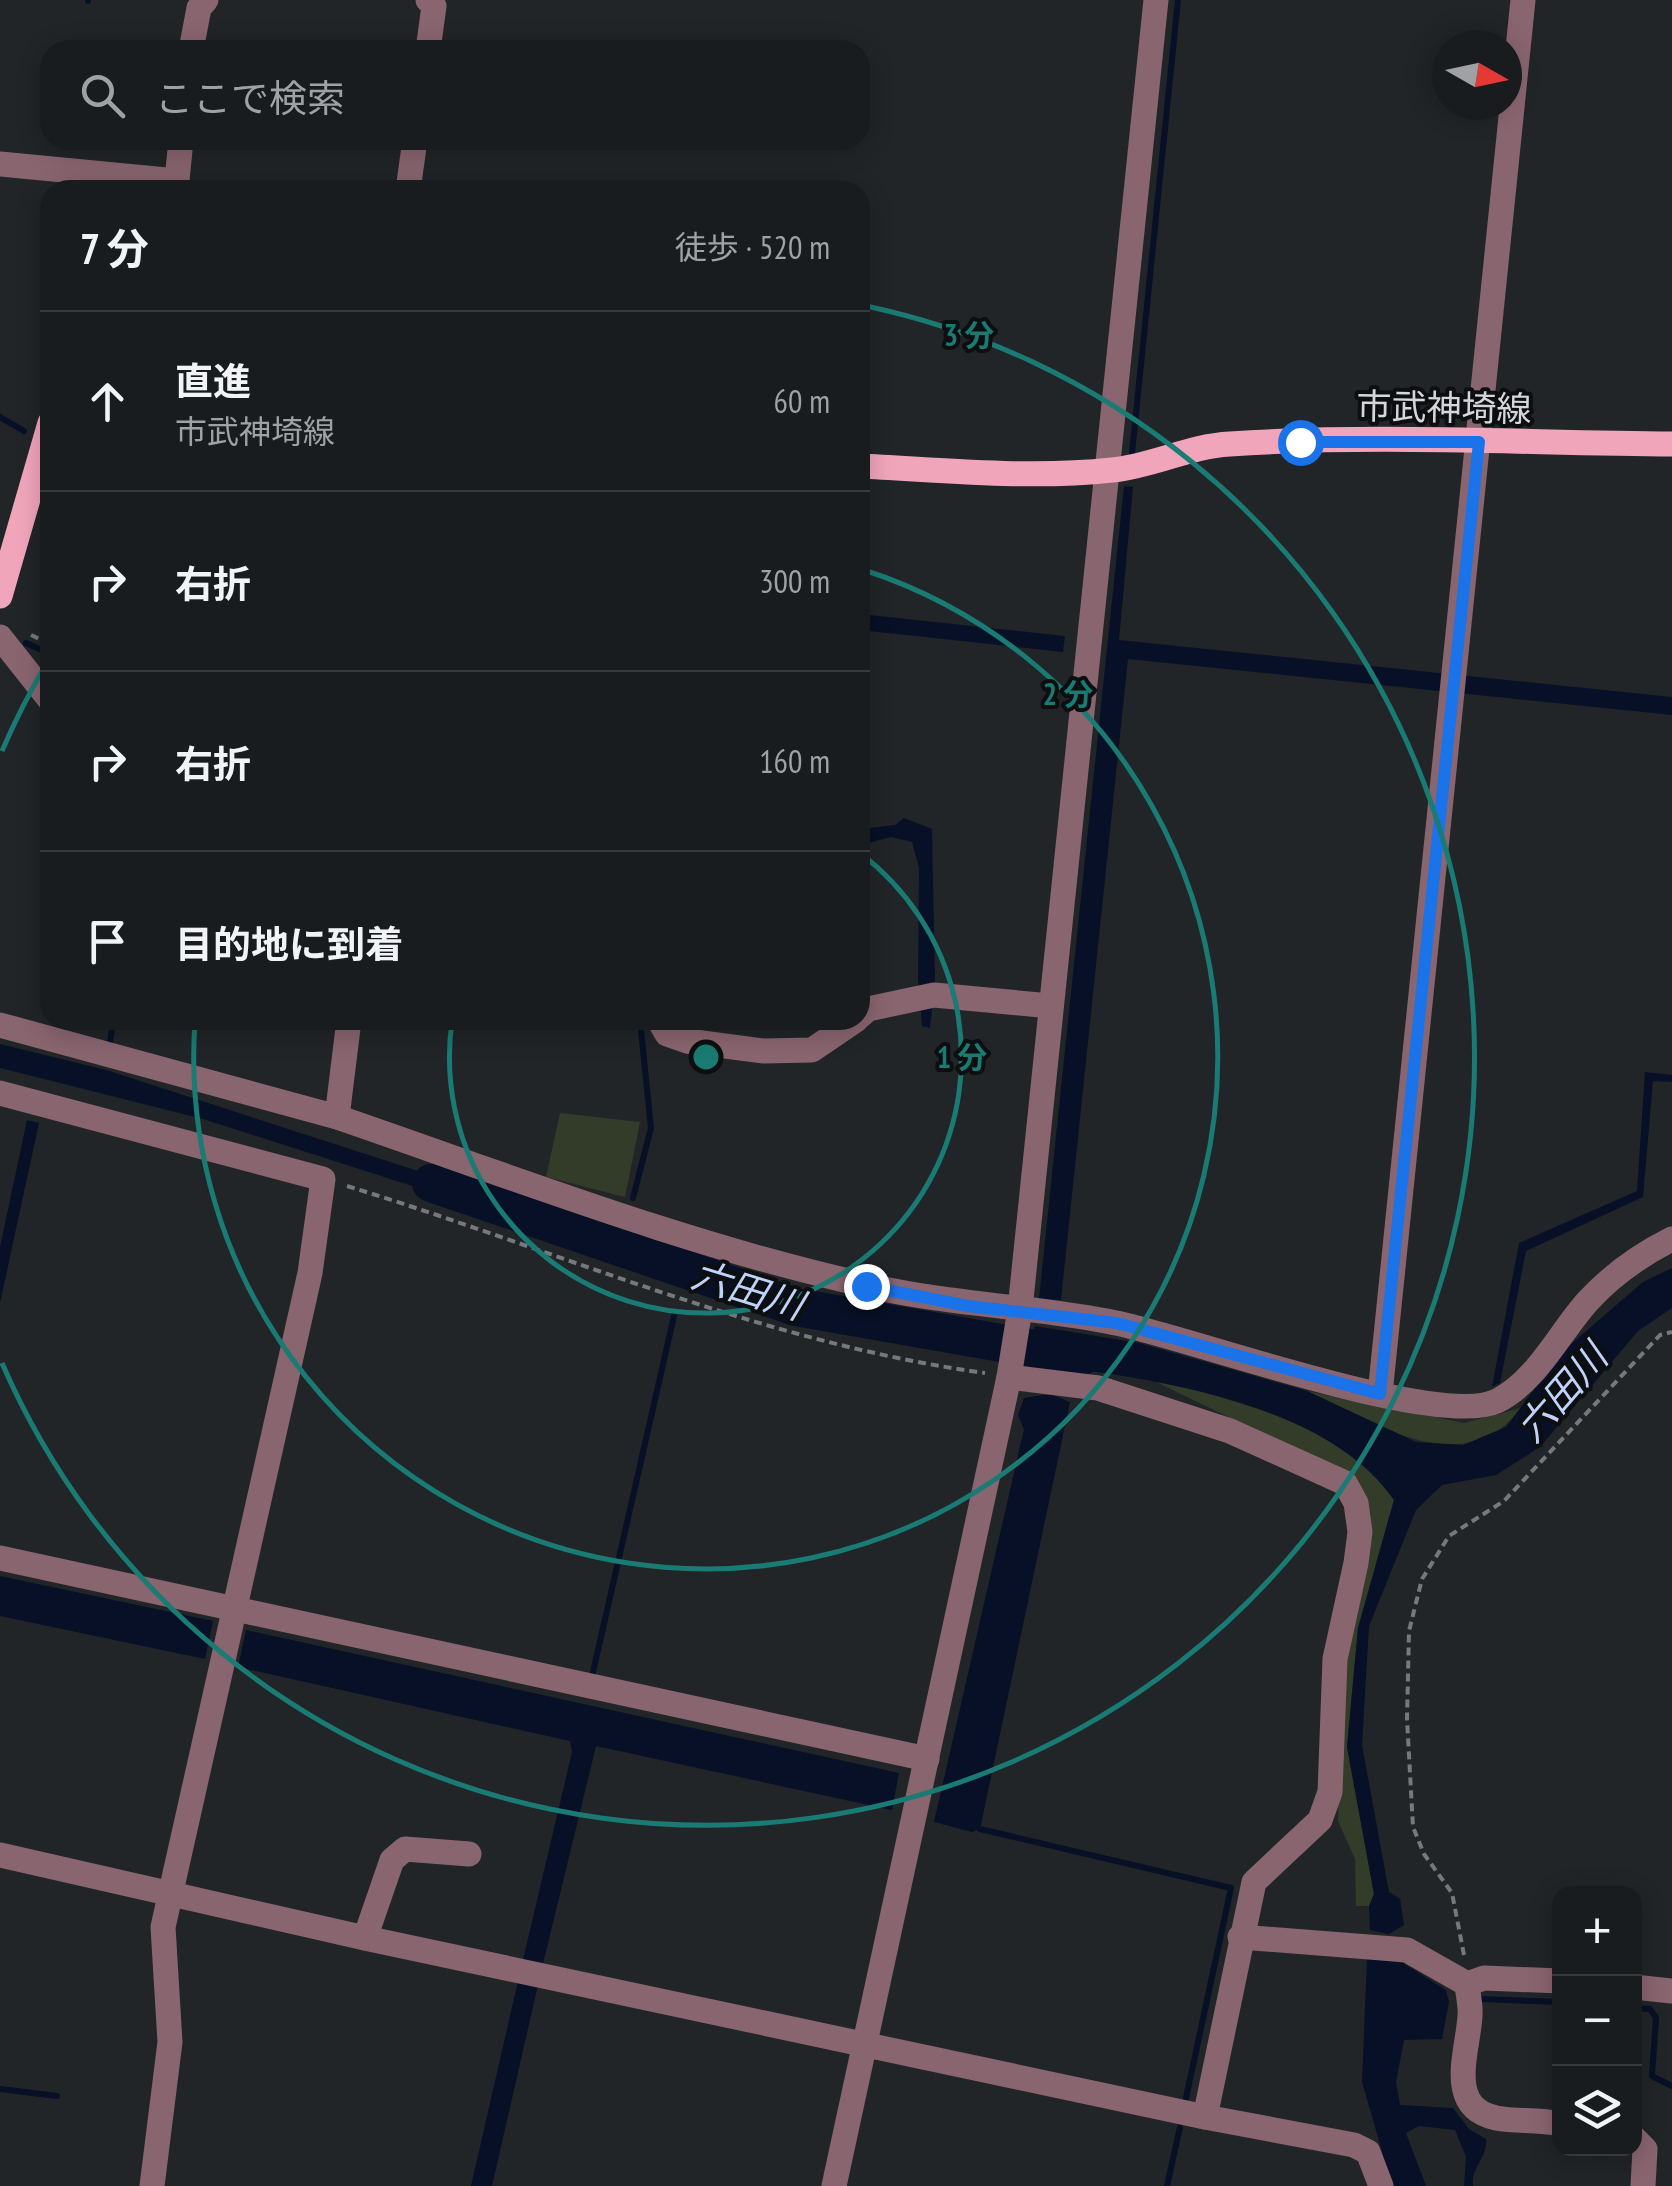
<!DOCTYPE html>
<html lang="ja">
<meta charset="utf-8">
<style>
:root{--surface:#191c1e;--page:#26292b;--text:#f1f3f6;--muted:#9fa1a4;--line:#373a3c}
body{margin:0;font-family:"PT Sans Narrow","Noto Sans JP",sans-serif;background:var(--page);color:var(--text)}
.controls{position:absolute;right:30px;bottom:30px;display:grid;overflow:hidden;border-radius:20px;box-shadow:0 5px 25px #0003}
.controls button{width:90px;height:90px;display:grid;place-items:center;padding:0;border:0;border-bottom:2px solid var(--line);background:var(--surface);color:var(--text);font:50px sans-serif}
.compass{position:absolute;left:1432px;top:30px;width:90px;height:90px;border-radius:50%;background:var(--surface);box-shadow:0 5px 25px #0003;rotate:99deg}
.stop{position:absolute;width:30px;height:30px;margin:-22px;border:8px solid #1a73e8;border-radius:50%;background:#fff}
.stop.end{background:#1a73e8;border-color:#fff;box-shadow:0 2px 10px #0008}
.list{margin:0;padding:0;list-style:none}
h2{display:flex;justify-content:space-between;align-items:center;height:130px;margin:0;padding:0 40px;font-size:42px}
h2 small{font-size:32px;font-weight:400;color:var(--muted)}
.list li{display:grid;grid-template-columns:65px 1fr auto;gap:30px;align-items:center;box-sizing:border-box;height:180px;padding:0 40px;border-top:2px solid var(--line)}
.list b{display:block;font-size:38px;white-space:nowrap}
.list p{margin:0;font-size:32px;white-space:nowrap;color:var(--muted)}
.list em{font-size:32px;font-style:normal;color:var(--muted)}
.icon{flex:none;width:55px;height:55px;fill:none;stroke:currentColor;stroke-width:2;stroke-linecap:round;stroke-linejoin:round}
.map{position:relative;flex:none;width:1672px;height:2186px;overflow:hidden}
.search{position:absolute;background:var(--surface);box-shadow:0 5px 25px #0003;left:40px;top:40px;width:830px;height:110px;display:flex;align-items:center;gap:25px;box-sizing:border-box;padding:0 35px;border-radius:30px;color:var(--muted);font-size:38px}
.panel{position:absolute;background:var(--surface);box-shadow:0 5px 25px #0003;left:40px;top:180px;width:830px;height:850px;border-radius:30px}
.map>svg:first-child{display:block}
</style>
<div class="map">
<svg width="1672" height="2186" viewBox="0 0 1672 2186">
<rect width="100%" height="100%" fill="#212528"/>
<g fill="#323c29">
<polygon points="560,1113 640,1122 625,1197 546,1177"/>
<path d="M 1146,1377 C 1232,1401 1340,1421 1394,1500 L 1358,1628 L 1347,1747 L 1374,1894 L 1369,1906 L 1356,1906 L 1355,1859 L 1338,1821 L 1341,1665 L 1358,1480 Z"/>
<path d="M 1307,1391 L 1464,1423 L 1521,1408 C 1464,1484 1372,1422 1307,1391 Z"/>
</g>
<g fill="#071026">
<polygon points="1124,486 1133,487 1119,640 1672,697 1672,715 1128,659 1061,1300 1039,1299"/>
<polygon points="860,614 1065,636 1063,652 860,630"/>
<polygon points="904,818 932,829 935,982 930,1028 922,1026 918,979 919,868 912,842 891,837 860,845 860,829 895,825"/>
<polygon points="0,1044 106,1070 480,1191 481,1208 203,1119 0,1068"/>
<polygon points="1645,1072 1672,1075 1672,1082 1653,1081 1643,1197 1526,1251 1500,1383 1492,1387 1519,1243 1637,1191"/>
<polygon points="27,1120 39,1123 0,1303 0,1247"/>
<path d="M 1672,1268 L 1672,1308 L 1638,1331 L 1540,1447 L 1496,1475 L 1442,1485 L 1416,1510 L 1369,1626 L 1362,1745 L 1389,1892 L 1400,1899 L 1404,1925 L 1389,1934 L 1370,1930 L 1369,1906 L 1374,1894 L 1347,1747 L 1358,1628 L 1394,1500 C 1324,1399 1142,1377 1029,1363 L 1035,1326 L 1139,1343 L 1307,1391 L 1416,1442 L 1463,1445 L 1506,1427 L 1563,1351 L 1643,1282 Z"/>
<polygon points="1050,1394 1070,1402 980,1829 972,1832 934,1822 1024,1429 1018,1415 1024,1398"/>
<polygon points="0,1576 213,1621 205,1659 0,1616"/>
<polygon points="246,1630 899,1773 892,1810 596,1746 542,1968 522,1964 572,1752 570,1741 238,1667"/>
<path d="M 1367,1958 L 1403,1963 L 1446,1990 L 1449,2002 L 1442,2039 L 1404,2040 L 1396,2082 L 1400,2105 L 1453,2108 L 1469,2129 L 1486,2139 C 1488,2157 1471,2167 1473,2186 L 1464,2186 L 1466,2157 L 1455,2130 L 1419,2126 L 1406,2133 L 1426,2186 L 1392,2186 L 1362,2082 Z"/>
<polygon points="518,1981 538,1985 492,2186 471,2186"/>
</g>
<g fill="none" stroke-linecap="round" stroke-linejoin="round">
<g stroke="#071026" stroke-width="6">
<polyline points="88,1 88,0"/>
<polyline points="0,417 24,431"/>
<polyline points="1132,453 1178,0"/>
<polyline points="26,643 50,654"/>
<polyline points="110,1043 113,1020"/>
<polyline points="633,1198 651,1128 640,1020"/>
<polyline points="593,1672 674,1316"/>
<polyline points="980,1829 1231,1888 1186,2098"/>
<polyline points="1481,1999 1560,2002"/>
<polyline points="1634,2008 1650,2009 1656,2018 1652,2076 1672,2086"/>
<polyline points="0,2089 57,2096"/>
<polyline points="1167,2186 1180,2127"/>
</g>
<polyline stroke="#071026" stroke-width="38" points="431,1183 796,1307 1081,1357"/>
<g stroke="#76797c" stroke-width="4" stroke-dasharray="8 5" stroke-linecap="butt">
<polyline points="31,635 50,644"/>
<path d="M 347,1186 C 559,1251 764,1343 985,1373"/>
<polyline points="1464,1955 1452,1893 1424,1854 1413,1827 1407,1719 1409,1631 1422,1579 1449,1536 1504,1501 1660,1335 1672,1332"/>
</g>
<g stroke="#89656f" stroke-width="25">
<polyline points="428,0 434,6 428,50"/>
<polyline points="191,50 199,8 206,0"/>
<polyline points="0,164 177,181"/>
<polyline points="176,190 181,140"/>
<polyline points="408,190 415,140"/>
<polyline points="0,637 50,700"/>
<polyline points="860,1016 868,1009 934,995 1051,1006"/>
<polyline points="659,1020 667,1034 687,1041 764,1051 812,1050 856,1020"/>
<polyline points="0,1025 337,1117 349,1020"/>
<polyline points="0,1093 323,1179 310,1273 163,1927 170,2042 152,2186"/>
<path d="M 337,1117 C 512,1177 689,1246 870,1286 C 952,1305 1034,1306 1116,1323 C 1191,1338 1438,1429 1497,1401 C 1537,1381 1559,1333 1588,1301 C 1612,1275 1640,1255 1672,1239"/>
<polyline points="1009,1377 1098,1388 1230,1431 1345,1483 1356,1503 1360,1532 1356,1563 1335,1659 1330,1792 1320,1820 1254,1882 1205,2117"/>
<polyline points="1380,1394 1523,0"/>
<polyline points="0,1558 927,1759"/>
<polyline points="0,1855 365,1938 1205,2117 1354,2145 1368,2152 1381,2186"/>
<polyline points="1240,1937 1407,1950 1467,1984 1484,1978 1560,1981"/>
<polyline points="365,1938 392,1860 405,1849 469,1854"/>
<path d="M 1467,1984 C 1468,1995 1471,2006 1470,2016 C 1468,2052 1445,2107 1496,2118 C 1517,2122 1538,2119 1560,2124"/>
<polyline points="1634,1987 1672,1991"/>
<polyline points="1634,2138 1645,2149 1643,2186"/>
<polyline points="834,2186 1009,1377 1020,1309 1156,0"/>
</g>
<g stroke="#f0a5bb" stroke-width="25">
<path d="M 860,466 C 943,470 1029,479 1112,470 C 1153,466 1189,446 1230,444 C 1376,434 1525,443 1672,444"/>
<polyline points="0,596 50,423"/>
</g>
</g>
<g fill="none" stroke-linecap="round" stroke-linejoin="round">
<polyline stroke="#1a73e8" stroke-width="12" points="866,1286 968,1306 1117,1323 1380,1394 1479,442 1300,442"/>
</g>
<g fill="none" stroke="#197b73" stroke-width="5">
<path d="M860 853A256 256 0 1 1 452 1021"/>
<path d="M864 570A512 512 0 1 1 195 1021"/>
<path d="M2 751A768 768 0 0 1 48 661M866 306A768 768 0 1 1 2 1363"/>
</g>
<g text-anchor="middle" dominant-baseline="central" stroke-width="8" stroke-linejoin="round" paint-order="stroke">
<g font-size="35" fill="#d4d6d9" stroke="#0c0e0f">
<text transform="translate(1444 407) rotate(1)">市武神埼線</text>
</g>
<g font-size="38" font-style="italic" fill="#bed2fc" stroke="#0c0e0f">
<text transform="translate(748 1289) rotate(17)">六田川</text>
<text transform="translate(1561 1392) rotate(-49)">六田川</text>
</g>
</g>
<circle cx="706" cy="1057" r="15" fill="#197b73" stroke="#0c0e0f" stroke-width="5"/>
<g font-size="30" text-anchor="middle" font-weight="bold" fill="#197b73" stroke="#0c0e0f" stroke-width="8" stroke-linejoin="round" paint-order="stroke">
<text x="969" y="346">3 分</text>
<text x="1068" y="705">2 分</text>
<text x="962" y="1068">1 分</text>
</g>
</svg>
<div class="controls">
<button>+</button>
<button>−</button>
<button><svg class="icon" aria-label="layers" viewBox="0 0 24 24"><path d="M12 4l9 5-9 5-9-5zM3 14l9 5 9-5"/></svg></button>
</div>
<svg class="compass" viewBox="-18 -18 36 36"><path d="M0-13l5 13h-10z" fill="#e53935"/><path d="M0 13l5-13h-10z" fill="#9fa1a4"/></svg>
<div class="stop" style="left:1300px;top:442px"></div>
<div class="stop end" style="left:866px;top:1286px"></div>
<div class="search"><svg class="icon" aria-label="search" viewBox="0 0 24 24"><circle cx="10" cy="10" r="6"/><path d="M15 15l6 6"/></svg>ここで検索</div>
<section class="panel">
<h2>7 分<small>徒歩 · 520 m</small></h2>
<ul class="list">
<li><svg class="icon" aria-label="ahead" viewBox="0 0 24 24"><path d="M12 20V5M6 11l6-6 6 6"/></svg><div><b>直進</b><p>市武神埼線</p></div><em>60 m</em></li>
<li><svg class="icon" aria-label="right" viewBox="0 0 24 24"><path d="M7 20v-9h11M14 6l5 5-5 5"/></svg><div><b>右折</b></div><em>300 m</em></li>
<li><svg class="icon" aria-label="right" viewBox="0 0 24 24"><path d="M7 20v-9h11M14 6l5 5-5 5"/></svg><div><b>右折</b></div><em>160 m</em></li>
<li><svg class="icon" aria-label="arrive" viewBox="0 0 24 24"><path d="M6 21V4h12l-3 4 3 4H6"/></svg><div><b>目的地に到着</b></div></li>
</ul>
</section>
</div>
